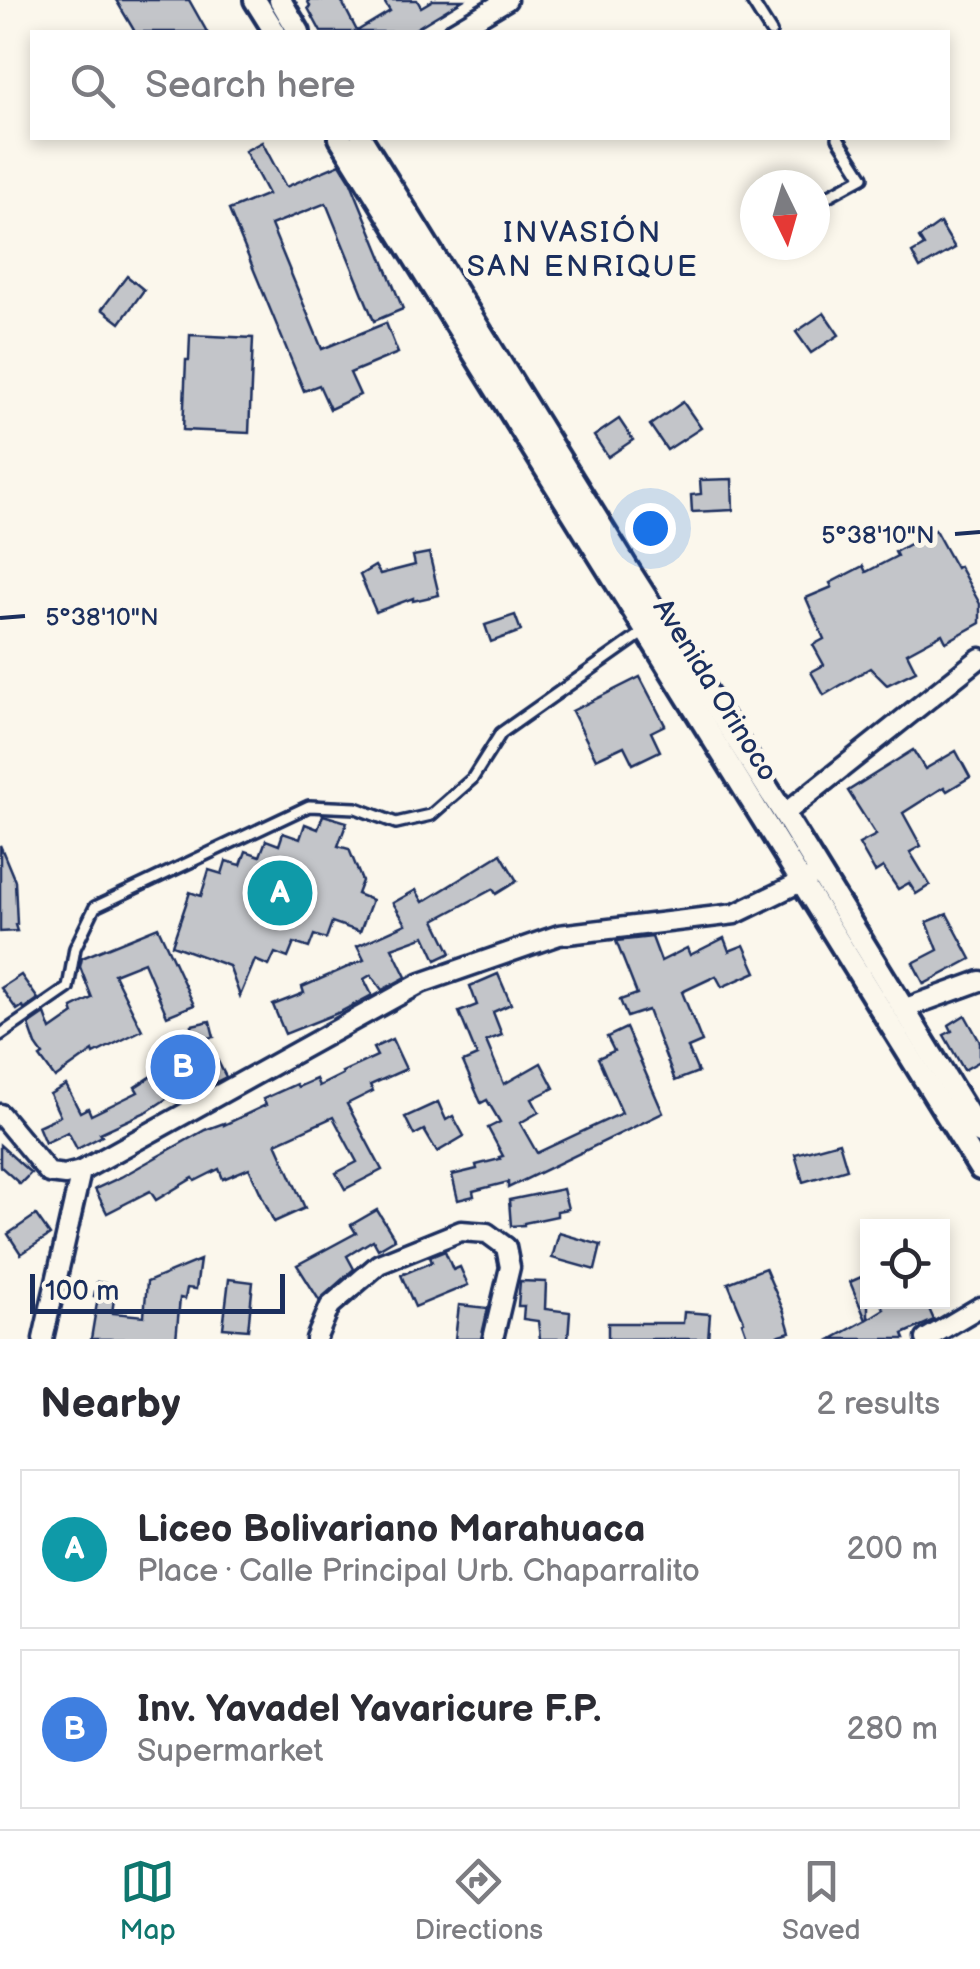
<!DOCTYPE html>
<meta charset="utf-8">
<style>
:root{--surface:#fff;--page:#f2f2f3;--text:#2b2b33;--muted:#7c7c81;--line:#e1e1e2;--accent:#0f766e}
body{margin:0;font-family:"Balsamiq Sans",sans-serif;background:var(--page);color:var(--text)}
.controls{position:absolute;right:30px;bottom:30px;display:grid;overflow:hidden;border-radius:0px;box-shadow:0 5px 15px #0003}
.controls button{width:90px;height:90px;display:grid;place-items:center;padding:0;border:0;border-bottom:2px solid var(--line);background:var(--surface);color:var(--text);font:50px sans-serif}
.compass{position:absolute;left:740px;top:170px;width:90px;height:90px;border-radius:50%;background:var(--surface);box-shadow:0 5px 15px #0003;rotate:175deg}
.scale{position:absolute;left:30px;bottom:25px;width:255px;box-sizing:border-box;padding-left:10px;border:5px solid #1b2f5e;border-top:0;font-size:28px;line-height:35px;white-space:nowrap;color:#1b2f5e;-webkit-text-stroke:8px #fbf7ec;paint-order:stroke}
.you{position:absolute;left:650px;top:528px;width:35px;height:35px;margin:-25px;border:8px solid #fff;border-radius:50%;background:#1a73e8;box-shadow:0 0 0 15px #1a73e833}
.badge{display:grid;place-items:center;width:65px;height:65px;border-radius:50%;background:var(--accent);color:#fff;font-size:32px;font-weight:700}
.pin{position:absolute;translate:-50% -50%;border:5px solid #fff;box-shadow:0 2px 10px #0006}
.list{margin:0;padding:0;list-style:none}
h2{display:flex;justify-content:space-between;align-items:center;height:130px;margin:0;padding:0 40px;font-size:42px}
h2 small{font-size:32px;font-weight:400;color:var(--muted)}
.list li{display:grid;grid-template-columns:65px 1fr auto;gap:30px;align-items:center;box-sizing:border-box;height:160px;margin:0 20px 20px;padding:0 20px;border:2px solid var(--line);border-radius:0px}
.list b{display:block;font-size:38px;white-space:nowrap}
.list p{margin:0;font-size:32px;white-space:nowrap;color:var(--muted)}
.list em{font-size:32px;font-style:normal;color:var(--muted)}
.icon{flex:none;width:55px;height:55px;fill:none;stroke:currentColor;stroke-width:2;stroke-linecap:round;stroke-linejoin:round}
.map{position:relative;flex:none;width:980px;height:1339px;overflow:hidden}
.search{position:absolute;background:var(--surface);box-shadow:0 5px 15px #0003;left:30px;right:30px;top:30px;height:110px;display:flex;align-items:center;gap:25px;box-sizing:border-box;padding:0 35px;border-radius:0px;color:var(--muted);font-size:38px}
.sheet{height:490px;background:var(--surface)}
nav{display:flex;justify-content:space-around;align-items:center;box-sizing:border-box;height:140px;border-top:2px solid var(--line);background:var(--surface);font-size:28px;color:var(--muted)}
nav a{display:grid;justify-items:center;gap:5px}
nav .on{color:var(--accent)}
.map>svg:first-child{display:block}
</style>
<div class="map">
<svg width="980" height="1339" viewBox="0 0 980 1339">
<rect width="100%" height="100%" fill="#fbf7ec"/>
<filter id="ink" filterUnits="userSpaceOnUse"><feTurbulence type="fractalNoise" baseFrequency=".01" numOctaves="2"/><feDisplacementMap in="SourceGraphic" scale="20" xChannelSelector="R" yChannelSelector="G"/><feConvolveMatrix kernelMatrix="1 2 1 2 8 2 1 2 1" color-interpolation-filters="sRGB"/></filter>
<g filter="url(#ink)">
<g fill="#c3c5c9" stroke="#1b2f5e" stroke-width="2.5">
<polygon points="116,0 189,0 207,32 135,32"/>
<polygon points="307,0 341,0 357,31 390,11 383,0 417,0 421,7 433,0 463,0 410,32 321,32 308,8 310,6"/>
<polygon points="262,142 286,187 340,164 350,180 403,309 374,321 326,203 271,225 322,349 386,323 398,353 350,373 360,395 330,409 319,385 304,391 229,210 268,194 245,151"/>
<polygon points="940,223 955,248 920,268 912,253 924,246 919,238"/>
<polygon points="127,276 144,290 120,323 102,309"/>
<polygon points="824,313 839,335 811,353 796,332"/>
<polygon points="190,335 253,338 249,433 183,430 186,360 189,360"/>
<polygon points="683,402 701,428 667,450 650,425"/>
<polygon points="619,419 633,440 608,457 594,436"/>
<polygon points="732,479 733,510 692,512 691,495 701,494 700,480"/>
<polygon points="935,530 956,568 959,566 980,604 980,623 946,642 942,634 907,653 916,671 887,685 870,668 824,695 811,672 824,665 813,645 824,639 806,598 832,587 830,583 863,566 866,572 897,556 895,552"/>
<polygon points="429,553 439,595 413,601 413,598 376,612 360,575 375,566 380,574 415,565 413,556"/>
<polygon points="515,615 521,631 491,642 485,625"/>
<polygon points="640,677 665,725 651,732 660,751 633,764 624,746 596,759 572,711"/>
<polygon points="913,750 925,769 956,751 970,777 947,791 944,787 903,813 921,846 910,852 930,885 916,894 909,883 898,889 883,867 875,872 859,844 876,835 848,791"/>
<polygon points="323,815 347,822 338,846 349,849 362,881 357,894 372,900 360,932 332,922 326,939 314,935 309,948 294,943 288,958 275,953 269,966 255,960 240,996 229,966 172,945 190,892 201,896 209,870 222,874 226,861 241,865 246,851 260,856 266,840 279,845 283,833 300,839 305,824 318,829"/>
<polygon points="0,845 15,881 17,924 15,925 17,931 0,932"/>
<polygon points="501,854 517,881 496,894 493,889 435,920 451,953 436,960 425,936 392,948 406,977 382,990 371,975 364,979 372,995 340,1012 285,1034 273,1005 304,993 302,987 364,960 357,946 406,924 393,903 416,890 423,902"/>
<polygon points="947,914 971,959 924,984 913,963 938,950 927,922"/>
<polygon points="158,927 194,1005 167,1016 144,962 114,974 142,1030 94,1054 93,1051 55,1078 40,1057 43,1055 36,1045 29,1025 45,1014 51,1030 74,1014 72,1008 92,998 80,967 82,958"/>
<polygon points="652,937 661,961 687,948 690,955 724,938 729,951 744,945 756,972 722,987 716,976 682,992 702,1042 688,1048 698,1072 675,1081 648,1010 627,1017 620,1000 637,994 616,941"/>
<polygon points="498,974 511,1004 493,1012 502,1035 486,1041 504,1084 541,1063 554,1088 532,1099 539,1112 520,1123 537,1153 622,1113 598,1058 614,1051 607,1037 626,1028 663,1113 508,1188 508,1182 473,1191 474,1196 458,1200 452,1175 477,1169 476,1165 500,1159 499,1157 503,1156 488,1128 500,1122 487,1100 481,1103 463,1062 477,1056 459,1012 477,1005 470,986"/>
<polygon points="21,975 38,999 24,1009 23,1006 17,1010 1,988"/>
<polygon points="965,1015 980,1042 980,1061 964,1070 944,1035 952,1031 949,1025"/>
<polygon points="210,1021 214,1037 206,1038 226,1077 210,1085 208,1080 182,1094 180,1090 148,1111 100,1133 102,1136 77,1149 68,1132 45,1143 38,1126 60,1116 50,1094 66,1085 80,1112 88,1108 91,1115 138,1092 135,1087 168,1066 161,1053 194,1036 192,1025"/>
<polygon points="392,1039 406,1069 370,1085 373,1091 347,1104 382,1170 345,1189 336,1173 357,1162 333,1117 276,1143 305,1208 274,1222 249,1168 223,1179 219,1169 195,1181 193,1178 156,1200 150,1191 107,1213 95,1189 121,1177 205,1130 224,1123 224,1125 266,1105 263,1099 296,1084 298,1087 316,1079 319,1086 343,1074 342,1072 377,1056 373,1048"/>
<polygon points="438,1102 446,1120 453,1116 464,1136 437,1152 424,1130 414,1135 405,1117"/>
<polygon points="839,1142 847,1169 803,1182 795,1154"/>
<polygon points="0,1145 31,1173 20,1184 0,1166"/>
<polygon points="563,1189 568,1209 557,1211 557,1216 524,1223 524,1225 511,1226 509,1200"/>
<polygon points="377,1210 395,1239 378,1249 373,1240 347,1256 354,1269 319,1300 297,1265 356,1233 351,1225"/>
<polygon points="36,1215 50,1235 21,1254 8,1234"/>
<polygon points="559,1233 601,1245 595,1270 552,1258"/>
<polygon points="445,1251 453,1270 460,1267 468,1285 415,1307 401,1275 432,1262 430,1257"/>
<polygon points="200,1260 196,1289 187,1288 185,1299 180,1298 176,1339 91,1339 98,1297 94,1296 97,1282 116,1285 112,1313 144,1316 147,1282"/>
<polygon points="765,1268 784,1312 790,1332 767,1339 748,1339 742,1322 744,1321 728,1283"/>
<polygon points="868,1274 868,1319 884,1309 881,1302 926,1302 934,1320 903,1334 905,1339 832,1339 866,1320 850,1282"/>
<polygon points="229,1279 253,1282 248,1330 223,1328"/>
<polygon points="520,1281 546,1282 545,1309 570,1312 568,1339 540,1339 538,1321 523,1319 524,1306 518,1306"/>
<polygon points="459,1305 488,1308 481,1339 455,1339"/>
<polygon points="684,1312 710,1314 708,1339 608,1339 608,1323 683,1323"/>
</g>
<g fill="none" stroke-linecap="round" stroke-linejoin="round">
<defs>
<g id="service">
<polyline points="751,0 771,32"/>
<polyline points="815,203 863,177 838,138"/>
<polyline points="0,1035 68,988 75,948 95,907 309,806 356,808 396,823 431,815 472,779 501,733 644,632"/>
</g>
<g id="minor">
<polyline points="453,32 507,0"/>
<polyline points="784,814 980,658"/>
<polyline points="903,1009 980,981"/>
<polyline points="0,1114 49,1173 65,1175 81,1171"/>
<polyline points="43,1339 81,1171 421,983 559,935 735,914 811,877"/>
<polyline points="316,1339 330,1306 379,1264 461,1231 487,1233 506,1247 510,1267 493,1339"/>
<polyline points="926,1339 980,1307"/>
</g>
<g id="tertiary">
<polyline points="255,0 275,32"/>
<polyline points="280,0 299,32"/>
<polyline points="340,138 980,1169"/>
<polyline points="361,138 628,569 784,814 980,1133"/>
</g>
</defs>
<use href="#service" stroke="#1b2f5e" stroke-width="16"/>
<use href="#minor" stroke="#1b2f5e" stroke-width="25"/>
<use href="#tertiary" stroke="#1b2f5e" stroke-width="28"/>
<use href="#service" stroke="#fbf7ec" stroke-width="9"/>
<use href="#minor" stroke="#fbf7ec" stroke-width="18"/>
<use href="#tertiary" stroke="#fbf7ec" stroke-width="20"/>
</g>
</g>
<path fill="none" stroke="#1b2f5e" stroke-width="4" d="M 955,534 L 980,532M 0,618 L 25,616"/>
<g text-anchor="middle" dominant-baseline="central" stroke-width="10" stroke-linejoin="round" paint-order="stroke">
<g font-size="28" fill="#1b2f5e" stroke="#fbf7ec">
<text transform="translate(715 690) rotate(58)">Avenida Orinoco</text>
</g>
<g font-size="30" letter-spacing="2.5" fill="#1b2f5e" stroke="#fbf7ec">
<text x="583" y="233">INVASIÓN<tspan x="583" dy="34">SAN ENRIQUE</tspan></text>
</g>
</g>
<g font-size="25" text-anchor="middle" fill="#1b2f5e" stroke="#fbf7ec" stroke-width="10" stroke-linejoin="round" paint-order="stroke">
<text x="878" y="543">5°38'10"N</text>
<text x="102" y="625">5°38'10"N</text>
</g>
</svg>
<div class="controls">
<button><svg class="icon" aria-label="locate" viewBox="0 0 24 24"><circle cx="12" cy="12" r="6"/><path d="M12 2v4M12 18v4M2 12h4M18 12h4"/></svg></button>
</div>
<svg class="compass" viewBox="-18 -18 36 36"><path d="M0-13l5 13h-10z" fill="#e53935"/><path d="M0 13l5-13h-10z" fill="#7c7c81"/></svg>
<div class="scale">100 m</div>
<div class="you"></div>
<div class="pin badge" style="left:280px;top:893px;background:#0f9aa8">A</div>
<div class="pin badge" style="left:183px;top:1067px;background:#3f7fe0">B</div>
<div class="search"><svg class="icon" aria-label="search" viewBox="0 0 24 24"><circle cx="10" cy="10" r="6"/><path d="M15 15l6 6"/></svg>Search here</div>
</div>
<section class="sheet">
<h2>Nearby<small>2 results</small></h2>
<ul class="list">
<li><span class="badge" style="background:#0f9aa8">A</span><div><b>Liceo Bolivariano Marahuaca</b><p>Place · Calle Principal Urb. Chaparralito</p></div><em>200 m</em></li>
<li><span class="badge" style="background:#3f7fe0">B</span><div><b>Inv. Yavadel Yavaricure F.P.</b><p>Supermarket</p></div><em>280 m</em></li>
</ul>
</section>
<nav>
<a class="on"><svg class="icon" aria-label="map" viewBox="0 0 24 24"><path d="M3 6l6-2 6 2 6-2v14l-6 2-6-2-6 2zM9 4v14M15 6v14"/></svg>Map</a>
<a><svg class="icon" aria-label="directions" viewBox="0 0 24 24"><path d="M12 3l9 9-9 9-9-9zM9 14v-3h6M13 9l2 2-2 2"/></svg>Directions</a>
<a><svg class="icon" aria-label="saved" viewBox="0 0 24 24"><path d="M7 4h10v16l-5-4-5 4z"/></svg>Saved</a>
</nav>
